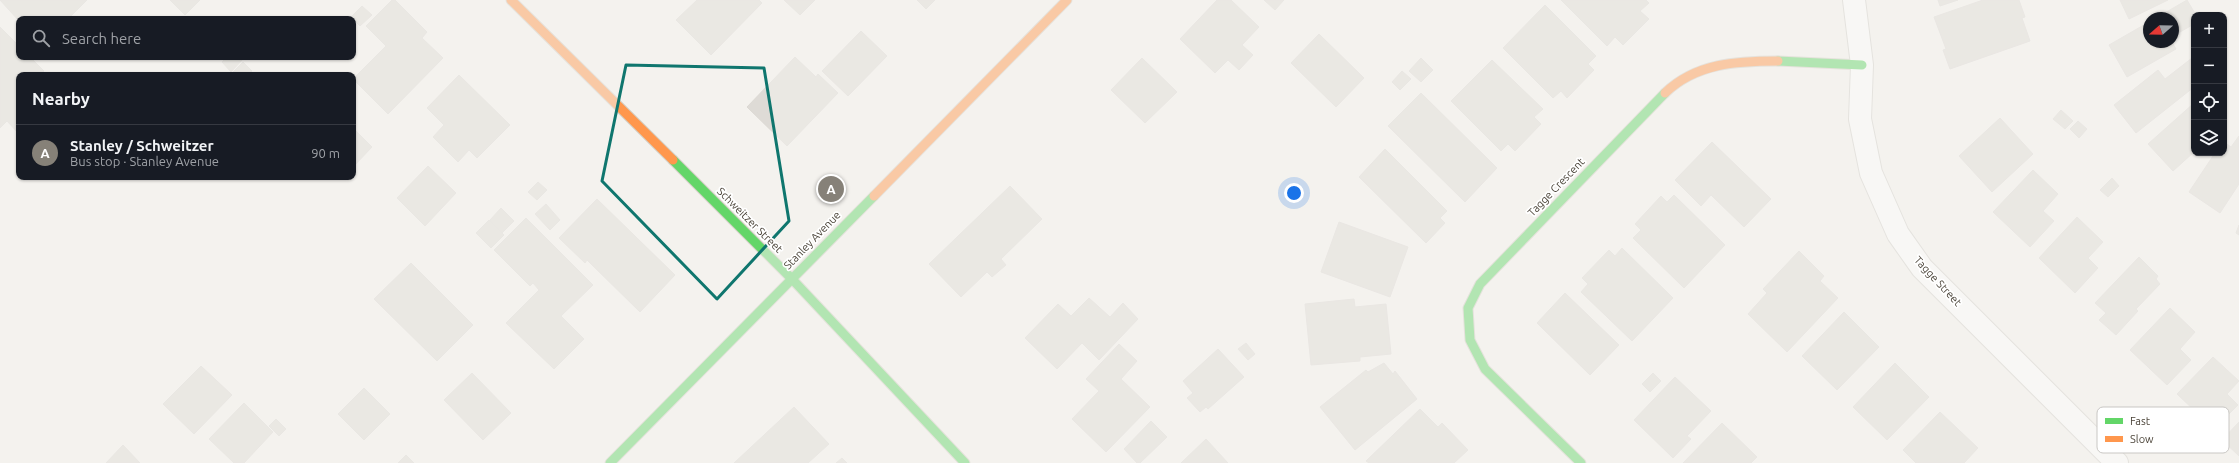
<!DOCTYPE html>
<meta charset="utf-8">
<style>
:root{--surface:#171b24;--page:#20242c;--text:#f1f3f6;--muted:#9ea1a6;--line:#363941;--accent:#868178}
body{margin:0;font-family:Ubuntu,sans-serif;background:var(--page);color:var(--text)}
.controls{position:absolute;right:12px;top:12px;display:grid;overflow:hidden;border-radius:8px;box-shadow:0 1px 3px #0004}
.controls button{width:36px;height:36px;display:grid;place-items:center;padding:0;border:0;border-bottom:1px solid var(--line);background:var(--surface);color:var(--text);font:20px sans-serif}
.compass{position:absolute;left:2143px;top:12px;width:36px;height:36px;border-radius:50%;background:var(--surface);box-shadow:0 1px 3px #0004;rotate:250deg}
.you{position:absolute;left:1294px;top:193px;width:14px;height:14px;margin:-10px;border:3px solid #fff;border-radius:50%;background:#1a73e8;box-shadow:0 0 0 6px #1a73e833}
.badge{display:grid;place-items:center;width:26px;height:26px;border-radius:50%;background:var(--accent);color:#fff;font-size:13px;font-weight:700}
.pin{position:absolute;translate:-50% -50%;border:2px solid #fff;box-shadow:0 1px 4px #0006}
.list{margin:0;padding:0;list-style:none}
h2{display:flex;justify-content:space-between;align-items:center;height:52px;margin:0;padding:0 16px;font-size:17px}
h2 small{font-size:13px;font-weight:400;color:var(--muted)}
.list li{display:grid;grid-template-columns:26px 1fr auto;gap:12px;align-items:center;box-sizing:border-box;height:56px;padding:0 16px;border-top:1px solid var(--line)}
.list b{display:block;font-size:15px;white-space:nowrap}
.list p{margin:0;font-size:13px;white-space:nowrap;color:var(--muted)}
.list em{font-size:13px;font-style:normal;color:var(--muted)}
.icon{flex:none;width:22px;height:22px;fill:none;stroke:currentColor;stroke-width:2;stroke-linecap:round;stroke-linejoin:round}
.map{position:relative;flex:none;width:2239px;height:463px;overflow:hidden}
.search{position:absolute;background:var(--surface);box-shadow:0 1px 3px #0004;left:16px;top:16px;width:340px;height:44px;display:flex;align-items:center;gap:10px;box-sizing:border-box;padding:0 14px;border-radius:8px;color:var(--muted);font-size:15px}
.panel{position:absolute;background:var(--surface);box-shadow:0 1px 3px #0004;left:16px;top:72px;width:340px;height:108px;border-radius:8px}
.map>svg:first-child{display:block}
</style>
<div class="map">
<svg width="2239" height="463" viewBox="0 0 2239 463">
<rect width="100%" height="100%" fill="#f4f2ee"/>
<g fill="#dedbd6" stroke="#dcd9d4">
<polygon points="0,0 87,0 68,19 19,21"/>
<polygon points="170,0 200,0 185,15"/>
<polygon points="392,0 395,0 427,32 422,38 443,58 388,114 353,79 386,46 366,26"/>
<polygon points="697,0 759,0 762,3 711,55 676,20"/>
<polygon points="784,0 815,0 800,15"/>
<polygon points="917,0 935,0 926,9"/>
<polygon points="1217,0 1231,0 1259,27 1242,45 1253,55 1239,70 1228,60 1215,73 1180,39"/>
<polygon points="1264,0 1284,0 1275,10"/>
<polygon points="1561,0 1646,0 1649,3 1640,11 1649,19 1623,45 1615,37 1607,46"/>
<polygon points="1938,0 1958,0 1940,6"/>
<polygon points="1983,0 2019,0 2025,17 2022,18 2030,41 1950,69 1943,50 1946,49 1934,17"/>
<polygon points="2120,0 2168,0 2129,19"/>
<polygon points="2187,0 2196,15 2194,15 2194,24 2173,36 2173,18 2156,18"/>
<polygon points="1545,5 1596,56 1588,64 1594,70 1567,98 1561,91 1553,98 1503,48"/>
<polygon points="362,6 372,15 360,26 351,17"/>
<polygon points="2149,22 2149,42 2172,42 2176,49 2127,77 2109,45"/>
<polygon points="0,27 19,46 19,57 30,57 44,71 42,73 45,75 19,75 19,134 7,121 0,128"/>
<polygon points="861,31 887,56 848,96 822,71"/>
<polygon points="1319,34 1364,78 1336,107 1291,63"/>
<polygon points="227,57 241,57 243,59 231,72 222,62"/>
<polygon points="795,57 816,77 818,74 838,93 787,146 747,107"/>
<polygon points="1142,58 1177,92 1145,123 1111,90"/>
<polygon points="1421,58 1433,70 1421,82 1409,71"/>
<polygon points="2192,58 2194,61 2194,87 2136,133 2114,105 2158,70 2165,79"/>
<polygon points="1492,60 1543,109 1534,117 1541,124 1515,151 1508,144 1501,151 1451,101"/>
<polygon points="243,62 252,71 248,75 236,75 233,72"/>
<polygon points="1402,71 1411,79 1400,90 1392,82"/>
<polygon points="459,75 510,125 477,158 469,150 458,162 433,137 444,125 427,108"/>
<polygon points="1421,93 1497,168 1465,202 1388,126"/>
<polygon points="2194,103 2194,152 2173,171 2148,144"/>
<polygon points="2061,110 2073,121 2065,129 2053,119"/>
<polygon points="2000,118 2033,154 1992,192 1959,156"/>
<polygon points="2078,121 2087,129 2079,138 2070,129"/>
<polygon points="353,128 372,147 353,167"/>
<polygon points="2239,136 2239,184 2220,213 2189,192 2215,153 2224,153 2224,142 2231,147"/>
<polygon points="1712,142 1771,199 1744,227 1711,195 1701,206 1675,180"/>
<polygon points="1385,149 1447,211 1440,218 1445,223 1426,243 1359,177"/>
<polygon points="428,166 456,193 425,226 397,198"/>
<polygon points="2033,170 2058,194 2043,211 2054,221 2030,247 1993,212"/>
<polygon points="2112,178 2119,186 2108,197 2100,190"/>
<polygon points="538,182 547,190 537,200 528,192"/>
<polygon points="1010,186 1042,219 1001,259 1006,265 992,277 987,272 961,297 929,264"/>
<polygon points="1674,195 1725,245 1684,288 1633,238 1641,230 1635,224 1661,196 1667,202"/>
<polygon points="597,199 675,275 640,312 587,260 585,263 559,238"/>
<polygon points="546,204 560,220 550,230 535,214"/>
<polygon points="501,208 514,221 502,233 490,220"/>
<polygon points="2077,217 2103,242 2088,258 2098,268 2075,293 2039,258"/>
<polygon points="526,218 593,285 561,316 584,339 554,369 506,323 539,290 533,283 530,286 494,250"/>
<polygon points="489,220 504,235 491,248 476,233"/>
<polygon points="1339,222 1408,247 1390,297 1321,272"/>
<polygon points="2239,225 2239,235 2236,233"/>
<polygon points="1622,248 1673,298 1632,341 1581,292 1588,284 1582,278 1609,250 1615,256"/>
<polygon points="1799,251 1824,276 1820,281 1838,298 1787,352 1748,314 1767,293 1763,289"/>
<polygon points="2139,257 2158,276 2156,279 2160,284 2136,309 2138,311 2116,335 2099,320 2106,313 2095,303"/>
<polygon points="411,263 473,325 437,361 374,299"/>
<polygon points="1565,293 1619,345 1590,375 1537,323"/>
<polygon points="1089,298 1110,317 1123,303 1138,319 1099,360 1082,343 1057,369 1025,338 1058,304 1071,316"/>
<polygon points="1354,299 1355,307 1386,304 1391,354 1360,357 1360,361 1311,365 1305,304"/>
<polygon points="2170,308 2195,332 2180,349 2191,360 2167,385 2130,350"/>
<polygon points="1844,312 1879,347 1837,390 1802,356"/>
<polygon points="1246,343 1255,354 1248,360 1238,349"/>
<polygon points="1119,344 1137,361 1121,379 1150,407 1106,452 1072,419 1099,391 1086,379"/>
<polygon points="1218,349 1244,377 1208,409 1206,407 1200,412 1187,398 1193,393 1183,381"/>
<polygon points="2213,357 2239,381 2227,394 2238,405 2214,429 2177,394"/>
<polygon points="1384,363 1393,374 1395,371 1417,399 1355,450 1320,407 1366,370 1368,372"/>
<polygon points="1895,363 1929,397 1887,440 1853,407"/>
<polygon points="201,366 232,395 194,434 163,404"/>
<polygon points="472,373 511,413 483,440 444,400"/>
<polygon points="1653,373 1661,381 1650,392 1642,384"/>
<polygon points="1675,377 1711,411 1687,436 1691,439 1673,458 1634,420"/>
<polygon points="364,388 390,414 364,440 338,414"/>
<polygon points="244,403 273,432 244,463 234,463 209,439"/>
<polygon points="794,407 829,444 808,463 734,463"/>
<polygon points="1420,409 1438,427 1442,423 1468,450 1454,463 1369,463 1366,461"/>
<polygon points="1940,412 1978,448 1964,463 1916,463 1903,450"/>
<polygon points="276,419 286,429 279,436 269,426"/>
<polygon points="1151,421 1167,437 1140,463 1137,463 1124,449"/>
<polygon points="2239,422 2239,456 2222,440"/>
<polygon points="1722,423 1757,457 1751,463 1683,463"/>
<polygon points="1206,439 1228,463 1181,463"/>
<polygon points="123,445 140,463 106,463"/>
<polygon points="406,455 414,463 398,463"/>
<polygon points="842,458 847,463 836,463"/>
</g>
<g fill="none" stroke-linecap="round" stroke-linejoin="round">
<defs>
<polyline id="street" points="1854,0 1862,65 1860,119 1871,173 1898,234 1922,268 2117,463"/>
<g id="fast">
<polyline points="1778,61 1862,65"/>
<polyline points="673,160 792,279 965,463"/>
<polyline points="610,463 874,196"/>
<polyline points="1581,463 1485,369 1470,340 1468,308 1480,284 1665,93"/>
</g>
<g id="slow">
<polyline points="511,0 673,160"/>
<path d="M 1665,93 C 1696,63 1737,61 1778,61"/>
<polyline points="874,196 1067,0"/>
</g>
</defs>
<use href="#street" stroke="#d2d0cb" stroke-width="24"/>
<use href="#fast" stroke="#d3cfc5" stroke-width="11"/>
<use href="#slow" stroke="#d3cfc5" stroke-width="11"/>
<use href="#street" stroke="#fdfdfc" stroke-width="22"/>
<use href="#fast" stroke="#63d668" stroke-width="9"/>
<use href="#slow" stroke="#ff974d" stroke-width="9"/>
</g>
<path d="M0 0H2239V463H0ZM 626,65 L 764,68 L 789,221 L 717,299 L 602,181 Z" fill="#f4f2ee" fill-opacity=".55" fill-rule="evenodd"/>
<path fill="none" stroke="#0f766e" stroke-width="3" stroke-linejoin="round" d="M 626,65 L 764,68 L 789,221 L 717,299 L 602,181 Z"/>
<g text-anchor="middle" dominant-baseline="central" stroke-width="3.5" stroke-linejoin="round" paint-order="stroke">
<g font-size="11" fill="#4b4439" stroke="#fff">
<text transform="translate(1556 187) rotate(-46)">Tagge Crescent</text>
<text transform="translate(750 220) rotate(45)">Schweitzer Street</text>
<text transform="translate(812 240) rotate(-46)">Stanley Avenue</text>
<text transform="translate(1938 281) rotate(47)">Tagge Street</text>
</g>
</g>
<rect x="2097" y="407" width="132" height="46" rx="6" fill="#fff" stroke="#c9c7c4" stroke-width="1"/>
<rect x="2105" y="418" width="18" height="6" fill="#63d668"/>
<rect x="2105" y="436" width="18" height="6" fill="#ff974d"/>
<g font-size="11" fill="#4b4439">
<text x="2130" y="425">Fast</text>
<text x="2130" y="443">Slow</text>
</g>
</svg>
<div class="controls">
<button>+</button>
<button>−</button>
<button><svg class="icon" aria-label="locate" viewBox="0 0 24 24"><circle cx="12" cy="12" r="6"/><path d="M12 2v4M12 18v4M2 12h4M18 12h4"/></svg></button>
<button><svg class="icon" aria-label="layers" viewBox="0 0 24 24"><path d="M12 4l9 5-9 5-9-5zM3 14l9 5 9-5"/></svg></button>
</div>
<svg class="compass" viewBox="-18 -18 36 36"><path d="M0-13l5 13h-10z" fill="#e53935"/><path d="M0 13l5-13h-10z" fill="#9ea1a6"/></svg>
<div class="you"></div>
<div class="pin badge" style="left:831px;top:189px">A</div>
<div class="search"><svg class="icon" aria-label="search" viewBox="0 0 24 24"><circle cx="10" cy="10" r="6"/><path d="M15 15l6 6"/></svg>Search here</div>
<section class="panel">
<h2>Nearby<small></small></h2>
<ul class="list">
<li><span class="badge">A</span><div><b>Stanley / Schweitzer</b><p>Bus stop · Stanley Avenue</p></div><em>90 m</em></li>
</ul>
</section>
</div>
